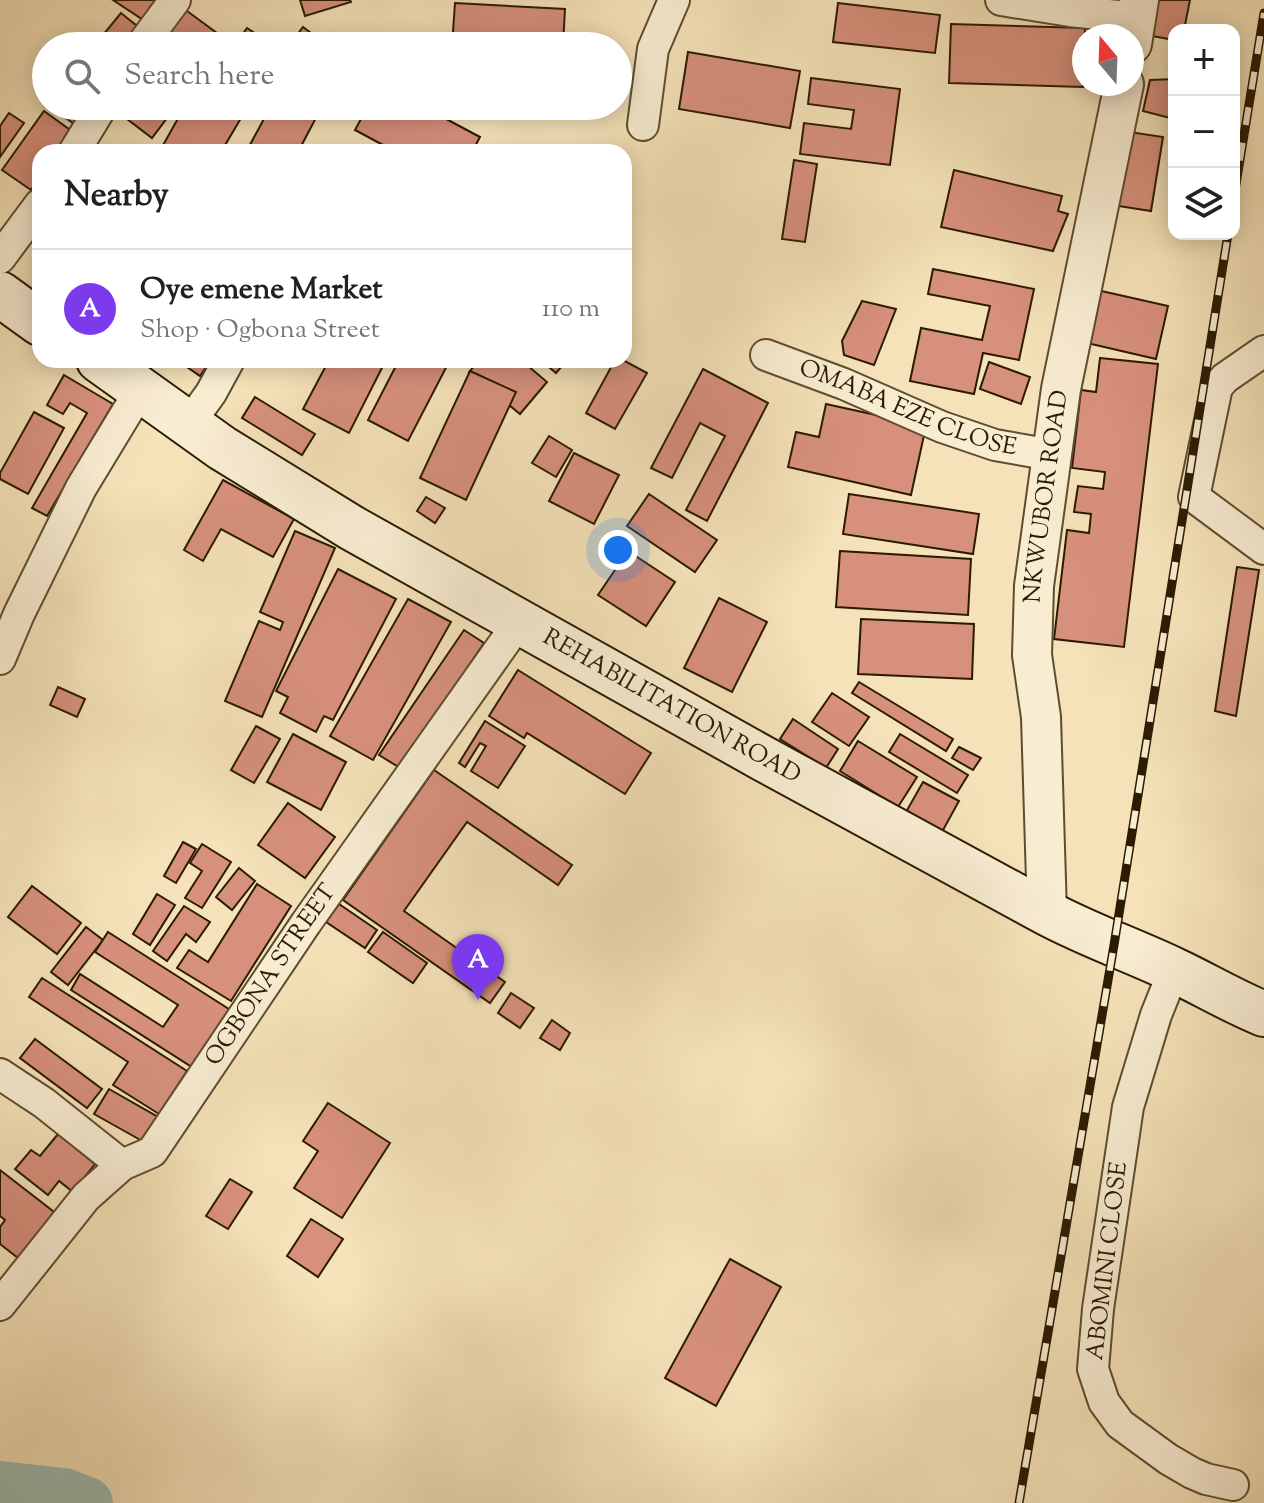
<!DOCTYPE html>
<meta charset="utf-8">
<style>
:root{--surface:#fff;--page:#f6f6f6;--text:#202124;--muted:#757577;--line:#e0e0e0;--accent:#7c3aed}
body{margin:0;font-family:"Sorts Mill Goudy",serif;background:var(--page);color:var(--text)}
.controls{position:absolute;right:24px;top:24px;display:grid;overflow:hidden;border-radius:16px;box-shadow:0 4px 20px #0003}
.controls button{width:72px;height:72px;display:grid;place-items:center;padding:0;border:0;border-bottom:2px solid var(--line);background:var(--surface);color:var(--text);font:40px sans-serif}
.compass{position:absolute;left:1072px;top:24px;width:72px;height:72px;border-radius:50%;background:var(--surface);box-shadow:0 4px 20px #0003;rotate:341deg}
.you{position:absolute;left:618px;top:550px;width:28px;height:28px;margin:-20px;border:6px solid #fff;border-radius:50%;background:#1a73e8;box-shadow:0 0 0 12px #1a73e833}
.badge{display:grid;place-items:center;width:52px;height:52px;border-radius:50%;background:var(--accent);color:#fff;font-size:26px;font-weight:700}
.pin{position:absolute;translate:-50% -66px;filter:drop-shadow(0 2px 4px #0008)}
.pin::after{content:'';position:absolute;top:42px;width:28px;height:24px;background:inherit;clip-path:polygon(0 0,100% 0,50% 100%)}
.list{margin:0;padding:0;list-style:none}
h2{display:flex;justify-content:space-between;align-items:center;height:104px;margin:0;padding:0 32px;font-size:34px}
h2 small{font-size:26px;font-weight:400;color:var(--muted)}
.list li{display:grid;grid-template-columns:52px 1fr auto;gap:24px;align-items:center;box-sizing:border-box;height:120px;padding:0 32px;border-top:2px solid var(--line)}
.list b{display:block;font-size:30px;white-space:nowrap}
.list p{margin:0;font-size:26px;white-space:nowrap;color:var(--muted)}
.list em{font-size:26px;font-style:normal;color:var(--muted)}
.icon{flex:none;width:44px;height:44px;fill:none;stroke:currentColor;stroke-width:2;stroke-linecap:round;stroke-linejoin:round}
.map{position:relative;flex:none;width:1264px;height:1503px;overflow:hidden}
.search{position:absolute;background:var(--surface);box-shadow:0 4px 20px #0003;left:32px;top:32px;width:600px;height:88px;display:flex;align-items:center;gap:20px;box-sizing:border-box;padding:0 28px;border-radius:44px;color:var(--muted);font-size:30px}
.panel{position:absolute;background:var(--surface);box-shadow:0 4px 20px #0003;left:32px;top:144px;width:600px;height:224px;border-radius:24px}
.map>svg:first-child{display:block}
</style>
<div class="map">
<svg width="1264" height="1503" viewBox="0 0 1264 1503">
<rect width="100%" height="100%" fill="#f5e2b8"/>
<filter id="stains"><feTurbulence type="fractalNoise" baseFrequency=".0025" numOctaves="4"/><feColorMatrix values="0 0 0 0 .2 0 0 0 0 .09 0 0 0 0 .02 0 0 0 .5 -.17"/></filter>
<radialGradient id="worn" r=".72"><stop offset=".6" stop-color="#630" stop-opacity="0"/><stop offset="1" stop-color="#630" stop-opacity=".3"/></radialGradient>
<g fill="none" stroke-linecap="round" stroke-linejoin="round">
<polyline stroke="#9cbdb1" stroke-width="52" points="0,1487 64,1494 87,1503"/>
</g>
<g fill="#d7907c" stroke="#2b1b03" stroke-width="2">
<polygon points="113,0 168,0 151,25"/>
<polygon points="300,0 350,0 351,2 305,16"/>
<polygon points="1159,0 1190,0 1184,30 1174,30 1174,40 1152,36"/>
<polygon points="455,3 565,9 563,46 452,46"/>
<polygon points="838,3 940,15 935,53 833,42"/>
<polygon points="183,8 225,39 220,46 155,46"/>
<polygon points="121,13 142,30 129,46 94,46"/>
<polygon points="951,24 1085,28 1083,87 949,83"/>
<polygon points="303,27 320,40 315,46 289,46"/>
<polygon points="247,28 274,46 234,46"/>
<polygon points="335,34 351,46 325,46"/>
<polygon points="688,52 800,71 790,128 679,109"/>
<polygon points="811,78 900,89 890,165 800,154 804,123 851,129 854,110 808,104"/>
<polygon points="1174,79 1174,119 1143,111 1150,80"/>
<polygon points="52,106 94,106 79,127 51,108"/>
<polygon points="110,106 176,106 152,138"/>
<polygon points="185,106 243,106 247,108 221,152 172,152 162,147"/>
<polygon points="271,106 298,106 317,116 298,152 246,152"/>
<polygon points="368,106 422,106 480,137 472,152 396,152 355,130"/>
<polygon points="44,111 73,132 59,152 40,152 40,178 31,190 2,170"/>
<polygon points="9,113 24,123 0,157 0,126"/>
<polygon points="1123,131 1163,137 1151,211 1112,205"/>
<polygon points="794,160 817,164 805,242 782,239"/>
<polygon points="954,170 1062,196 1058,211 1068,214 1053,251 941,227"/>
<polygon points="933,269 1034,289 1019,360 983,353 974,394 910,381 921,328 982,340 990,306 928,294"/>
<polygon points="1097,290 1168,306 1156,359 1087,343"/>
<polygon points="862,301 896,309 874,365 844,355 842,341"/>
<polygon points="1100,358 1158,364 1124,647 1054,639 1067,530 1089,533 1091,514 1074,512 1078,486 1103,489 1105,472 1072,468 1081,390 1096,392"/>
<polygon points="177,360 211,360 200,376"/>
<polygon points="329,360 386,360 349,433 303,409"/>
<polygon points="399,360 450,360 408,441 368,420"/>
<polygon points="479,360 521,360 547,382 520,414 469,372"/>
<polygon points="547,360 567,360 556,373 544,363"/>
<polygon points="615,360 623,360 647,373 615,429 586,413"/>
<polygon points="989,362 1030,377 1021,404 980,389"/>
<polygon points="703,369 768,403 707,521 686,510 725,436 700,423 672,478 651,468"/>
<polygon points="470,371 516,392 466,500 420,478"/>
<polygon points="64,375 113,404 47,516 32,508 87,413 70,403 63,414 47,405"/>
<polygon points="255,397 315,434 302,455 242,418"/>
<polygon points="826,404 926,426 911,495 788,467 796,432 819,437"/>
<polygon points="34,412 64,428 28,494 0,479 0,473"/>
<polygon points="549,436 572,450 556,477 532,463"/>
<polygon points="574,453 619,475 594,524 549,501"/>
<polygon points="223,480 294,519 273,557 221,529 203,561 184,550"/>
<polygon points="649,494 717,540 695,572 627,526"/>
<polygon points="849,494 979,514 973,554 843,534"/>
<polygon points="426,497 445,508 435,523 417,511"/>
<polygon points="295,531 335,548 262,717 225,701 259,621 280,630 283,622 260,612"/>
<polygon points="628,551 675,582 646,626 598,595"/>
<polygon points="840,551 971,559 968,615 836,607"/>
<polygon points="1237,567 1259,570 1236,716 1215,711"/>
<polygon points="338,569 396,599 333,720 324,716 316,732 280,713 288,697 276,691"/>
<polygon points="719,598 767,622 732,692 684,668"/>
<polygon points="408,599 451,622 373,760 330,736"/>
<polygon points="861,619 974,624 972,679 858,674"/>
<polygon points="464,630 484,643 400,768 379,755"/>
<polygon points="518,670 651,753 625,794 527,733 524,738 489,716"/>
<polygon points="859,682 953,739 946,751 852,693"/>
<polygon points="58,687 85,699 77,717 50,705"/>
<polygon points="832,693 869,717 849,746 812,722"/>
<polygon points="793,719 838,749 826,768 780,739"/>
<polygon points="485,721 525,746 498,788 471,771 486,746 480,743 465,767 459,763"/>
<polygon points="256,726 280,739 254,783 231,770"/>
<polygon points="293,734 346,762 321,810 267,782"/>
<polygon points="900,734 968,775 957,793 889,752"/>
<polygon points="858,741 917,777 898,807 840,771"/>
<polygon points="959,747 981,758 973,770 952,758"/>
<polygon points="434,770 572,865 558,885 467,822 404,911 505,982 490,1003 343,900"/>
<polygon points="923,782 959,801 942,832 906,812"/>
<polygon points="288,803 335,837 305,878 258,845"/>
<polygon points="183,842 196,849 176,883 164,876"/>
<polygon points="202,844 231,862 202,908 185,898 202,871 190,863"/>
<polygon points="239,868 255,881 232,910 216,897"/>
<polygon points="257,884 291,906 231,1001 177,968 189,950 208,962"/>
<polygon points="32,886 81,923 57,954 8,917"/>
<polygon points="157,894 175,905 150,945 133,934"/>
<polygon points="339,904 377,930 365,948 326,922"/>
<polygon points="184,906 210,922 196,942 186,934 167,961 153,951"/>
<polygon points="86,927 103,940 68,985 51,972"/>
<polygon points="108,932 232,1011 195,1069 71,990 80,974 163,1027 178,1005 95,952"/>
<polygon points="383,932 427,963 413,983 368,952"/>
<polygon points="42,978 187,1071 159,1114 113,1085 128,1062 29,997"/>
<polygon points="511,993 534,1008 520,1028 498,1013"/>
<polygon points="552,1020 570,1033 560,1050 540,1038"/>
<polygon points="35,1039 102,1089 87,1108 20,1058"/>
<polygon points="109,1089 158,1117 144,1142 94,1114"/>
<polygon points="328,1103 390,1143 342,1218 294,1188 318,1151 303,1141"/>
<polygon points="58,1134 95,1164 73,1192 59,1181 48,1195 15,1169 31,1150 40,1156"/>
<polygon points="0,1170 58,1215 22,1261 0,1244 0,1227 5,1220 0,1216"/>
<polygon points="230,1179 252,1192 228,1229 206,1216"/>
<polygon points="311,1219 343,1239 318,1277 287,1256"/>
<polygon points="730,1259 781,1287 716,1406 665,1378"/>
</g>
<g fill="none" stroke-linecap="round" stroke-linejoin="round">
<defs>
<g id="minor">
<polyline points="1001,0 1070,11 1137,18"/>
<polyline points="141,46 175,0"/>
<polyline points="643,125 653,49 674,0"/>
<polyline points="74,152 102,106"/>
<polyline points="0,258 40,204"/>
<polyline points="1264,351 1225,378 1217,387 1194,497 1264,549"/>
<path id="s1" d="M 766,355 L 844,384 L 942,427 L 995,445 L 1052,455"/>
<polyline points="188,425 211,393 229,360"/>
<polyline points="0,659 19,614 81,488 141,389"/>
<polyline points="1174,970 1156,1015 1128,1107 1098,1309 1093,1369 1104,1402 1120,1424 1168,1459 1192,1473 1206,1479 1233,1485"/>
<polyline points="0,1074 44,1103 122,1165"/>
<path id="s2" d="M 0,1305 L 86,1197 L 122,1165 L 152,1152 L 306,923 L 519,622"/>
</g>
<g id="tertiary">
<polyline points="1132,44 1139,0"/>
<path id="s3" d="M 1047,913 L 1041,717 L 1032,655 L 1034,586 L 1061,389 L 1124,84"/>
</g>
<g id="secondary">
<polyline points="0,294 40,323"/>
<path id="s4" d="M 99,360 L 222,448 L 352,528 L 764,759 L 1047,913 C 1088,935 1132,950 1174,970 C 1204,984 1232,1001 1264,1014"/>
</g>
</defs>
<use href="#minor" stroke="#5e4d30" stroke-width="34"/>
<use href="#tertiary" stroke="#5e4d30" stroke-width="42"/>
<use href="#secondary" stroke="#2b1b03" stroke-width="48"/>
<use href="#minor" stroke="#f8ecd1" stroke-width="30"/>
<use href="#tertiary" stroke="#f8ecd1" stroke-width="38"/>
<use href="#secondary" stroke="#f8ecd1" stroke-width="44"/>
<defs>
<g id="rail">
<polyline points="1234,196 1264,13"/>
<polyline points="1019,1503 1114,945 1228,234"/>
</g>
</defs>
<use href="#rail" stroke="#2b1b03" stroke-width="9"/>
<use href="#rail" stroke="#f8ecd1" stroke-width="6" stroke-dasharray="18" stroke-linecap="butt"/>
</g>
<g text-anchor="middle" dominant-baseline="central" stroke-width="8" stroke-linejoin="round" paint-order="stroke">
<g font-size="24" fill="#2b1b03" stroke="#f8ecd1">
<text stroke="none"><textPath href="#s1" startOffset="152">OMABA EZE CLOSE</textPath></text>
<text stroke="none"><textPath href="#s3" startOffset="418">NKWUBOR ROAD</textPath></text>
<text stroke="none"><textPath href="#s4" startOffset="670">REHABILITATION ROAD</textPath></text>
<text stroke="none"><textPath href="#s2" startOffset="432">OGBONA STREET</textPath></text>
<text transform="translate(1108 1261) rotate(-83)">ABOMINI CLOSE</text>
</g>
</g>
<rect width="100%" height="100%" filter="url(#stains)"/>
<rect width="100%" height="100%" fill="url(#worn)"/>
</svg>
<div class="controls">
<button>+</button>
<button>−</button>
<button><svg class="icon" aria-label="layers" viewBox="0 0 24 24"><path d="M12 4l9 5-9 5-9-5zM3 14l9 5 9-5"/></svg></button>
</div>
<svg class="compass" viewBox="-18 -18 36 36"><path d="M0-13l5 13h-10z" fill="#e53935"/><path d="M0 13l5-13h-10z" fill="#757577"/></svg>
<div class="you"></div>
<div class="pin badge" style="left:478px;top:1000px">A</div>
<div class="search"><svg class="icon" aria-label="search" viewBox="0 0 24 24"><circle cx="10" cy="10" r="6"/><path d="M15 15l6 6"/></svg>Search here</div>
<section class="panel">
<h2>Nearby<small></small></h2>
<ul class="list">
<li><span class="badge">A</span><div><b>Oye emene Market</b><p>Shop · Ogbona Street</p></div><em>110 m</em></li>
</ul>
</section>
</div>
